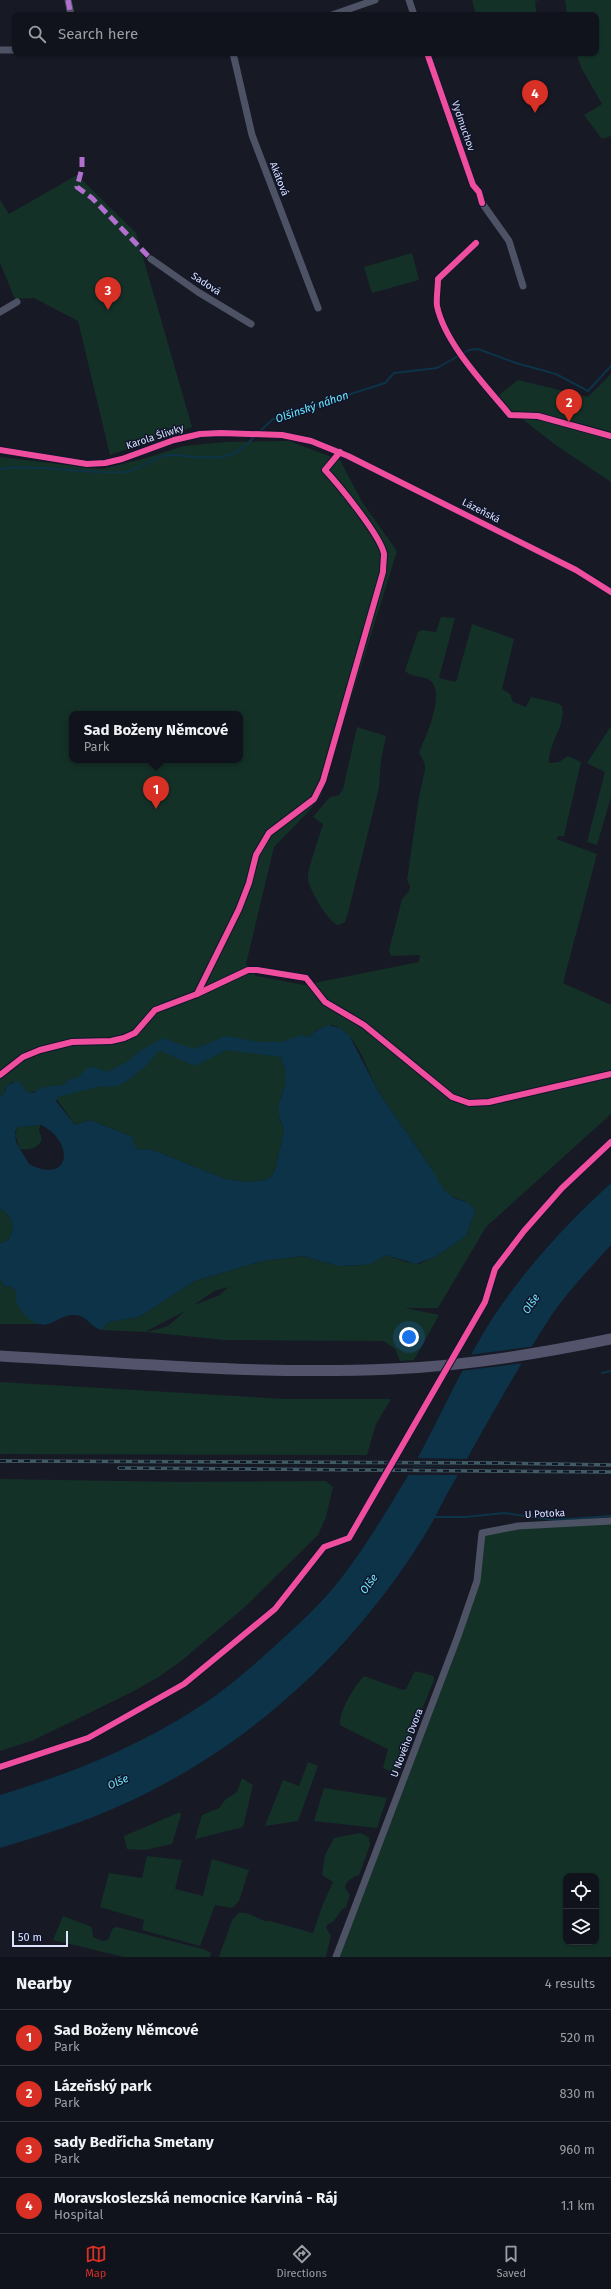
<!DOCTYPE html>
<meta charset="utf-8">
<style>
:root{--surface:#11131c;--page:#1e2029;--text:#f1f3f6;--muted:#9c9ea3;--line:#30323b;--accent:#d93025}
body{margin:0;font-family:"Fira Sans",sans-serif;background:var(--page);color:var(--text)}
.controls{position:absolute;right:12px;bottom:12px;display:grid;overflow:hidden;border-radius:8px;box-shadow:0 1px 3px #0004}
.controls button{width:36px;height:36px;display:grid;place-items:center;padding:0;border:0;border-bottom:1px solid var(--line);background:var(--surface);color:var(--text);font:20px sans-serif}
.scale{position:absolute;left:12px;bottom:10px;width:56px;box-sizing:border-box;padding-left:4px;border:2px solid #dbe3ff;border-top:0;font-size:11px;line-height:14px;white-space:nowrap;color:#dbe3ff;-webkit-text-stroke:3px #11152b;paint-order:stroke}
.you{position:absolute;left:409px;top:1337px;width:14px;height:14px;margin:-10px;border:3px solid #fff;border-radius:50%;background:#1a73e8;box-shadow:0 0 0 6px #1a73e833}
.badge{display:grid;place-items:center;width:26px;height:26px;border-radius:50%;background:var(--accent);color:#fff;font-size:13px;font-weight:700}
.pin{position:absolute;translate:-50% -33px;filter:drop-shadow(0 1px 2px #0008)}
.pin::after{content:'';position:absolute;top:21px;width:14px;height:12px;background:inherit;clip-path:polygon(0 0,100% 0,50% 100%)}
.popup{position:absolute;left:69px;top:711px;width:174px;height:52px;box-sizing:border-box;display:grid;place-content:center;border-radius:8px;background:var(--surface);filter:drop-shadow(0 1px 3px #0005);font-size:13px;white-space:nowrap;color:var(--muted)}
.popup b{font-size:15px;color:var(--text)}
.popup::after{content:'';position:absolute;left:50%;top:100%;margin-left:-8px;border:8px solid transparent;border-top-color:var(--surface)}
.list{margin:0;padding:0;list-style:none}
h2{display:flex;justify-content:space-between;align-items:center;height:52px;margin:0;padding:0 16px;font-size:17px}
h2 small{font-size:13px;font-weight:400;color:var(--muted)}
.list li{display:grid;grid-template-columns:26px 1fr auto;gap:12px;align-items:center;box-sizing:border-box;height:56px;padding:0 16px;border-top:1px solid var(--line)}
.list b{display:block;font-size:15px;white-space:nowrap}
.list p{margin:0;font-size:13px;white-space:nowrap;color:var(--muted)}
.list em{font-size:13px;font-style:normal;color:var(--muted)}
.icon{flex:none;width:22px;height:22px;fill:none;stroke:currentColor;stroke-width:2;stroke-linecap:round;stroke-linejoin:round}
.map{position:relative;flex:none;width:611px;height:1957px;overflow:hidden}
.search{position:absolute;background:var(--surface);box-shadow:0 1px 3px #0004;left:12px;right:12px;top:12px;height:44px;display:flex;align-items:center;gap:10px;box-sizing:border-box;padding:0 14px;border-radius:8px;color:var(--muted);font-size:15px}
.sheet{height:276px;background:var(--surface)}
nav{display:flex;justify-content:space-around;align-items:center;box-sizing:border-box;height:56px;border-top:1px solid var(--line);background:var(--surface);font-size:11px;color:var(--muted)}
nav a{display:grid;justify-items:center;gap:2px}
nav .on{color:var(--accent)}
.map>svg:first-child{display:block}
</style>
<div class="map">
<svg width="611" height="1957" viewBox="0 0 611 1957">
<rect width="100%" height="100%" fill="#171925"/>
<g fill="#143128" fill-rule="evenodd">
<polygon points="472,0 540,0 535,1 537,15 476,15"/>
<polygon points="565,0 611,0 611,136 602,139 584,115 602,104 582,69 576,53 596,53 596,15 567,15"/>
<polygon points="77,175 136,233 192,427 110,455 78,321 34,298 15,299 0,263 0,200 9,214"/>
<polygon points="412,253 419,280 372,293 364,267"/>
<polygon points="611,374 611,482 557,446 495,398 518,380 588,397"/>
<path d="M 289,441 L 340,460 L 362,502 L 397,551 L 321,796 L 307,813 L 274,847 L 246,964 L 256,976 L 304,985 L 419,962 L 420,955 L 391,956 L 389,950 L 402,899 L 409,891 L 410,886 L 407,880 L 419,797 L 425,769 L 425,764 L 419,753 C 425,738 448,690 428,679 C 421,676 411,677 405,671 L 418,632 L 422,630 L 436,632 L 441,617 L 455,618 L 439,678 L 456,682 L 472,624 L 514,639 L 502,689 L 510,694 L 513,702 L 526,707 L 531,697 L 557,703 L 562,706 C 567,724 548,743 549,763 L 559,762 L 568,756 L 581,762 L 564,836 L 559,836 L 556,839 L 597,854 L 563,983 L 611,1005 L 611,1114 L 486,1227 L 438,1308 L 405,1308 L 439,1315 L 414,1360 L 400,1361 L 395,1349 L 384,1341 L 224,1340 L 146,1332 L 101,1330 L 109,1322 L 139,1317 L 195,1281 L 262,1261 L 303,1256 L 339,1266 L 364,1265 L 373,1263 L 386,1255 L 406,1262 L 419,1264 L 435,1257 L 466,1236 L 475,1210 C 469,1198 453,1201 445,1191 C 438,1184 435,1173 429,1165 C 413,1141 395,1117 379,1092 C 366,1071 359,1033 332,1025 L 315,1031 L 310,1037 L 305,1036 L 284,1042 L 281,1057 L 285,1069 L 285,1085 L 279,1104 L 279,1117 L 284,1129 L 276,1168 L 271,1177 L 265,1180 L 250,1182 L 225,1179 L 153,1150 L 137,1149 L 133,1144 L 133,1137 L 90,1120 L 75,1125 L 56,1098 L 43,1087 L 38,1091 L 29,1093 L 13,1082 L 6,1086 L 4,1094 L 0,1096 L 0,457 L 102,469 L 146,458 L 183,446 L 226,442 ZM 72,714 L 240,714 L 240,760 L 72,760 ZM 228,1287 L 220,1295 L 194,1305 L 214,1291 ZM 185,1311 L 168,1326 L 147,1332 L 147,1331 Z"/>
<polygon points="611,726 611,797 597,845 587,842 605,772 587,763"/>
<path d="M 357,727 L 386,736 L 381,761 L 379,788 L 348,913 L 345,922 L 338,925 C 328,922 309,889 308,879 C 307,870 320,835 323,824 L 313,817 L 330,797 L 339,795 L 343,789 Z"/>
<path d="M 40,1125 L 39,1130 L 42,1139 C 38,1149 29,1150 20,1149 L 15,1134 L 18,1127 Z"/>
<path d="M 0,1209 C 13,1216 16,1227 8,1240 L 0,1243 Z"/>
<path d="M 0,1279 L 4,1286 L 12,1287 L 16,1291 C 18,1307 25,1321 43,1324 L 0,1324 Z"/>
<polygon points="0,1382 284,1399 391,1399 376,1424 367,1455 0,1454"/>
<polygon points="0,1479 181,1482 326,1481 333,1487 326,1517 318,1535 247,1605 180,1662 157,1678 130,1693 34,1740 0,1751"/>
<path d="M 611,1521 L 611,1957 L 336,1957 L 477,1581 L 482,1533 ZM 566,1876 L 596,1876 L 596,1942 L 566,1942 Z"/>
<path d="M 415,1671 L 434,1676 L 434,1680 L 398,1769 L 395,1773 L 383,1768 L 388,1749 L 340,1725 C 338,1713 355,1685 364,1676 L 403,1690 L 406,1689 Z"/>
<polygon points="308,1762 318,1766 298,1821 265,1826 283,1780 299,1786"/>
<polygon points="242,1778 253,1785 243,1827 195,1839 202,1815 219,1808 226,1799 237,1792"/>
<polygon points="324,1788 387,1798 377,1828 314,1821"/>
<polygon points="180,1812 181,1815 172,1844 145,1850 127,1849 124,1836"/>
<path d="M 360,1833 L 369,1837 L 370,1845 L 359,1875 C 352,1878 346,1880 345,1888 L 350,1895 L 346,1907 L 341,1910 L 334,1921 L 328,1924 L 326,1928 L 331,1935 L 326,1957 L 219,1957 L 232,1920 L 239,1913 C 251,1911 259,1922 270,1921 L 313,1933 L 323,1904 L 333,1882 L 322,1875 L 325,1855 L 334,1838 Z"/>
<polygon points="147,1856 182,1860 175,1889 203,1896 212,1859 249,1870 239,1901 232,1908 215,1905 200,1946 142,1930 144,1920 100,1907 109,1873 142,1878"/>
<polygon points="63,1916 92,1927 93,1937 102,1941 108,1940 113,1928 117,1927 203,1949 211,1953 210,1957 124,1957 53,1940"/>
</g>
<g fill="#0c3347" fill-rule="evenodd">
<path d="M 328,1025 L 340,1028 L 349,1035 L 378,1091 L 431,1168 L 444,1190 L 454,1198 L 469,1203 L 475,1210 L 466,1236 L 435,1257 L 416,1264 L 386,1255 L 373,1263 L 364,1265 L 339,1266 L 303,1256 L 262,1261 L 195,1281 L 139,1317 L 109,1322 L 101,1330 C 91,1327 86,1315 75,1315 C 65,1314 57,1321 48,1324 C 35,1328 19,1312 16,1300 C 15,1297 16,1294 16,1291 L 12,1287 L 4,1286 L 0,1279 L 0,1243 L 8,1240 C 16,1227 13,1216 0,1209 L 0,1096 L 4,1094 L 7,1085 L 19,1081 L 27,1092 L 33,1093 L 43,1087 L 64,1085 L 69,1079 L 77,1078 L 87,1068 L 95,1067 L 107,1072 L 130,1060 L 138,1052 L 163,1038 L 194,1049 L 226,1036 L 260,1042 L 282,1042 L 301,1035 L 310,1037 L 314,1032 ZM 159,1050 L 195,1066 L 226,1050 L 281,1057 L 285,1069 L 285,1085 L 279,1104 L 279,1117 L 284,1129 L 276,1168 L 271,1177 L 265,1180 L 250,1182 L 225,1179 L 153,1150 L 137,1149 L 133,1142 L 133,1137 L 90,1120 L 75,1125 L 56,1101 L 58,1097 L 97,1087 L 117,1086 L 127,1081 L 147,1065 ZM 41,1125 C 75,1141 71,1186 29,1164 L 16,1142 L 15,1132 L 18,1127 Z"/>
<path d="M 611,1183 L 611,1245 C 591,1267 570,1289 553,1313 C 515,1371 482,1433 447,1494 C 439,1509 431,1526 421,1541 C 350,1654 248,1747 126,1803 C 85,1822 43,1835 0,1848 L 0,1795 C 76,1772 150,1742 215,1696 C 237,1680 257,1662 277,1644 C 300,1623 324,1601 342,1577 C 366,1546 386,1512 406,1479 C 434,1431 455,1380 484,1332 C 518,1276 563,1227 611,1183 Z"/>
</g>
<g fill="#171925">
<polygon points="536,1346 525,1363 460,1371 469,1355"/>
<polygon points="414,1458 470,1459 466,1467 410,1466"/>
<polygon points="410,1467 465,1467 460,1475 406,1475"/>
</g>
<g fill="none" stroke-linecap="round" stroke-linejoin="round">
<g stroke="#0c3347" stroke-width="2">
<polyline points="259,432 273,419 385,383 394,373 437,368 469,350 478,349 516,363 556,374 588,391 611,366"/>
<path d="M 0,469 C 42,464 83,474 125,472 C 140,471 153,456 168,455 C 203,455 228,468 255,436"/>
<polyline points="602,1373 611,1371"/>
<polyline points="433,1517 465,1517 504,1513 554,1520 611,1516"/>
</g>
<g stroke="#4d5365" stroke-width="7">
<polyline points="68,0 71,15"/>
<polyline points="409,0 414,15"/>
<polyline points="332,15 375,0"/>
<polyline points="0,50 15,50"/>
<polyline points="233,53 252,135 318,308"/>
<polyline points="427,53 473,185 479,192 482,203 509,241 523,286"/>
<polyline points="151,259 198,292 251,324"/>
<polyline points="0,312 17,302"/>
<polyline points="0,450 87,464 105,463 122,459 174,440 200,434 221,433 282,435 311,441 348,456 576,570 611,592"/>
<polyline points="336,1957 458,1636 477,1581 482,1533 518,1526 611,1521"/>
</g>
<path stroke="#53546c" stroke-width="11" d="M 0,1356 C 130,1363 261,1375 391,1369 C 465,1366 539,1354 611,1339"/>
<defs>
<g id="rail">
<polyline points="0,1461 499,1463 611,1465"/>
<polyline points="119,1468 611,1472"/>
</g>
</defs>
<use href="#rail" stroke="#405c62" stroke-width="3.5"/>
<use href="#rail" stroke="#11152b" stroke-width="2" stroke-dasharray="6" stroke-linecap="butt"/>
<g stroke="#b36fd0" stroke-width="5" stroke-dasharray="10 5" stroke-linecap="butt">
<polyline points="68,0 71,15"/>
<polyline points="82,157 82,168 77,187 92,198 151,259"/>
</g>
<defs>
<g id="cycleway">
<polyline points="427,53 473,185 479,192 482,203"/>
<path d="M 476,243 L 438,279 C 438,288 436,298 437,306 C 445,344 486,386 510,415 L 538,416 L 611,436"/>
<polyline points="0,450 87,464 105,463 122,459 174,440 200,434 221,433 282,435 311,441 348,456 576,570 611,592"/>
<path d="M 197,994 L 239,909 L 249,883 L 256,855 L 269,833 L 314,799 L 323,781 L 383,572 C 383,566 384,559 384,554 C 381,536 338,484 325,470 L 340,452"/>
<polyline points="0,1075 23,1057 40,1050 72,1042 111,1041 124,1038 135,1033 155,1010 197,994 248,970 257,970 306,978 325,1002 364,1025 452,1097 469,1103 489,1102 611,1074"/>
<polyline points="0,1767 88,1738 184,1684 275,1609 324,1547 349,1538 485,1302 495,1269 524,1231 562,1188 611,1142"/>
</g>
</defs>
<use href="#cycleway" stroke="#11152b" stroke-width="8"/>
<use href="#cycleway" stroke="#ef4d9e" stroke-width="6"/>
</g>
<g text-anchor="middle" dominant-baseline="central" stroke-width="3" stroke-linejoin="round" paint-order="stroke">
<g font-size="10" fill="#dbe3ff" stroke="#11152b">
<text transform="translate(463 126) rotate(71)">Vydmuchov</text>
<text transform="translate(279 179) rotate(69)">Akátová</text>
<text transform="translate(206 284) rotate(33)">Sadová</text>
<text transform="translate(155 437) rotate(-18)">Karola Śliwky</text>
<text transform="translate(481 511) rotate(27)">Lázeňská</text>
<text transform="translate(545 1514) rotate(-3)">U Potoka</text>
<text transform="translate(407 1743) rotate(-69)">U Nového Dvora</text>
</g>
<g font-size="11" font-style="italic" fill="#6ae9fe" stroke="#11152b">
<text transform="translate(312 407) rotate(-19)">Olšinský náhon</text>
<text transform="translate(531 1304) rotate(-56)">Olše</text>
<text transform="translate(369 1584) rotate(-53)">Olše</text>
<text transform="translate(118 1782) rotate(-23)">Olše</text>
</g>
</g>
</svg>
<div class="controls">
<button><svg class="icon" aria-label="locate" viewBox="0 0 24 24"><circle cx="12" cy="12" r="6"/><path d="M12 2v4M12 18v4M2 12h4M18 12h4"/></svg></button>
<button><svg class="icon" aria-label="layers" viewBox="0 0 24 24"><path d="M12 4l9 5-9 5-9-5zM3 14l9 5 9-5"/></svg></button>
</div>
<div class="scale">50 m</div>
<div class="you"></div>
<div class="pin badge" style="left:156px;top:809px">1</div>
<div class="popup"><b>Sad Boženy Němcové</b>Park</div>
<div class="pin badge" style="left:569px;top:422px">2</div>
<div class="pin badge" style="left:108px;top:310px">3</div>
<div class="pin badge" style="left:535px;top:113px">4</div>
<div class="search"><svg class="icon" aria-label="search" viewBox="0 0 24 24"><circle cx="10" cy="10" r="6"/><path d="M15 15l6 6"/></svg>Search here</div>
</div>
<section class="sheet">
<h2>Nearby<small>4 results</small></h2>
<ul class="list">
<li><span class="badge">1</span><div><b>Sad Boženy Němcové</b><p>Park</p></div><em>520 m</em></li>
<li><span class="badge">2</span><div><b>Lázeňský park</b><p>Park</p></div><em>830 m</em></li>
<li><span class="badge">3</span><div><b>sady Bedřicha Smetany</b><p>Park</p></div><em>960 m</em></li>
<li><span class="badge">4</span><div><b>Moravskoslezská nemocnice Karviná - Ráj</b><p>Hospital</p></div><em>1.1 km</em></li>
</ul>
</section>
<nav>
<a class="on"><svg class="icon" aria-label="map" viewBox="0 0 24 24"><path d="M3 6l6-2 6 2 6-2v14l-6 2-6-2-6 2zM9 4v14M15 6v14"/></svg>Map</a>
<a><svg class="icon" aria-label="directions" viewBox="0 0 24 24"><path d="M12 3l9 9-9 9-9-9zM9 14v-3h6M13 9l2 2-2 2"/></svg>Directions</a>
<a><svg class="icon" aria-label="saved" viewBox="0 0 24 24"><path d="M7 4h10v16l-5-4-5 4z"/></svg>Saved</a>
</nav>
